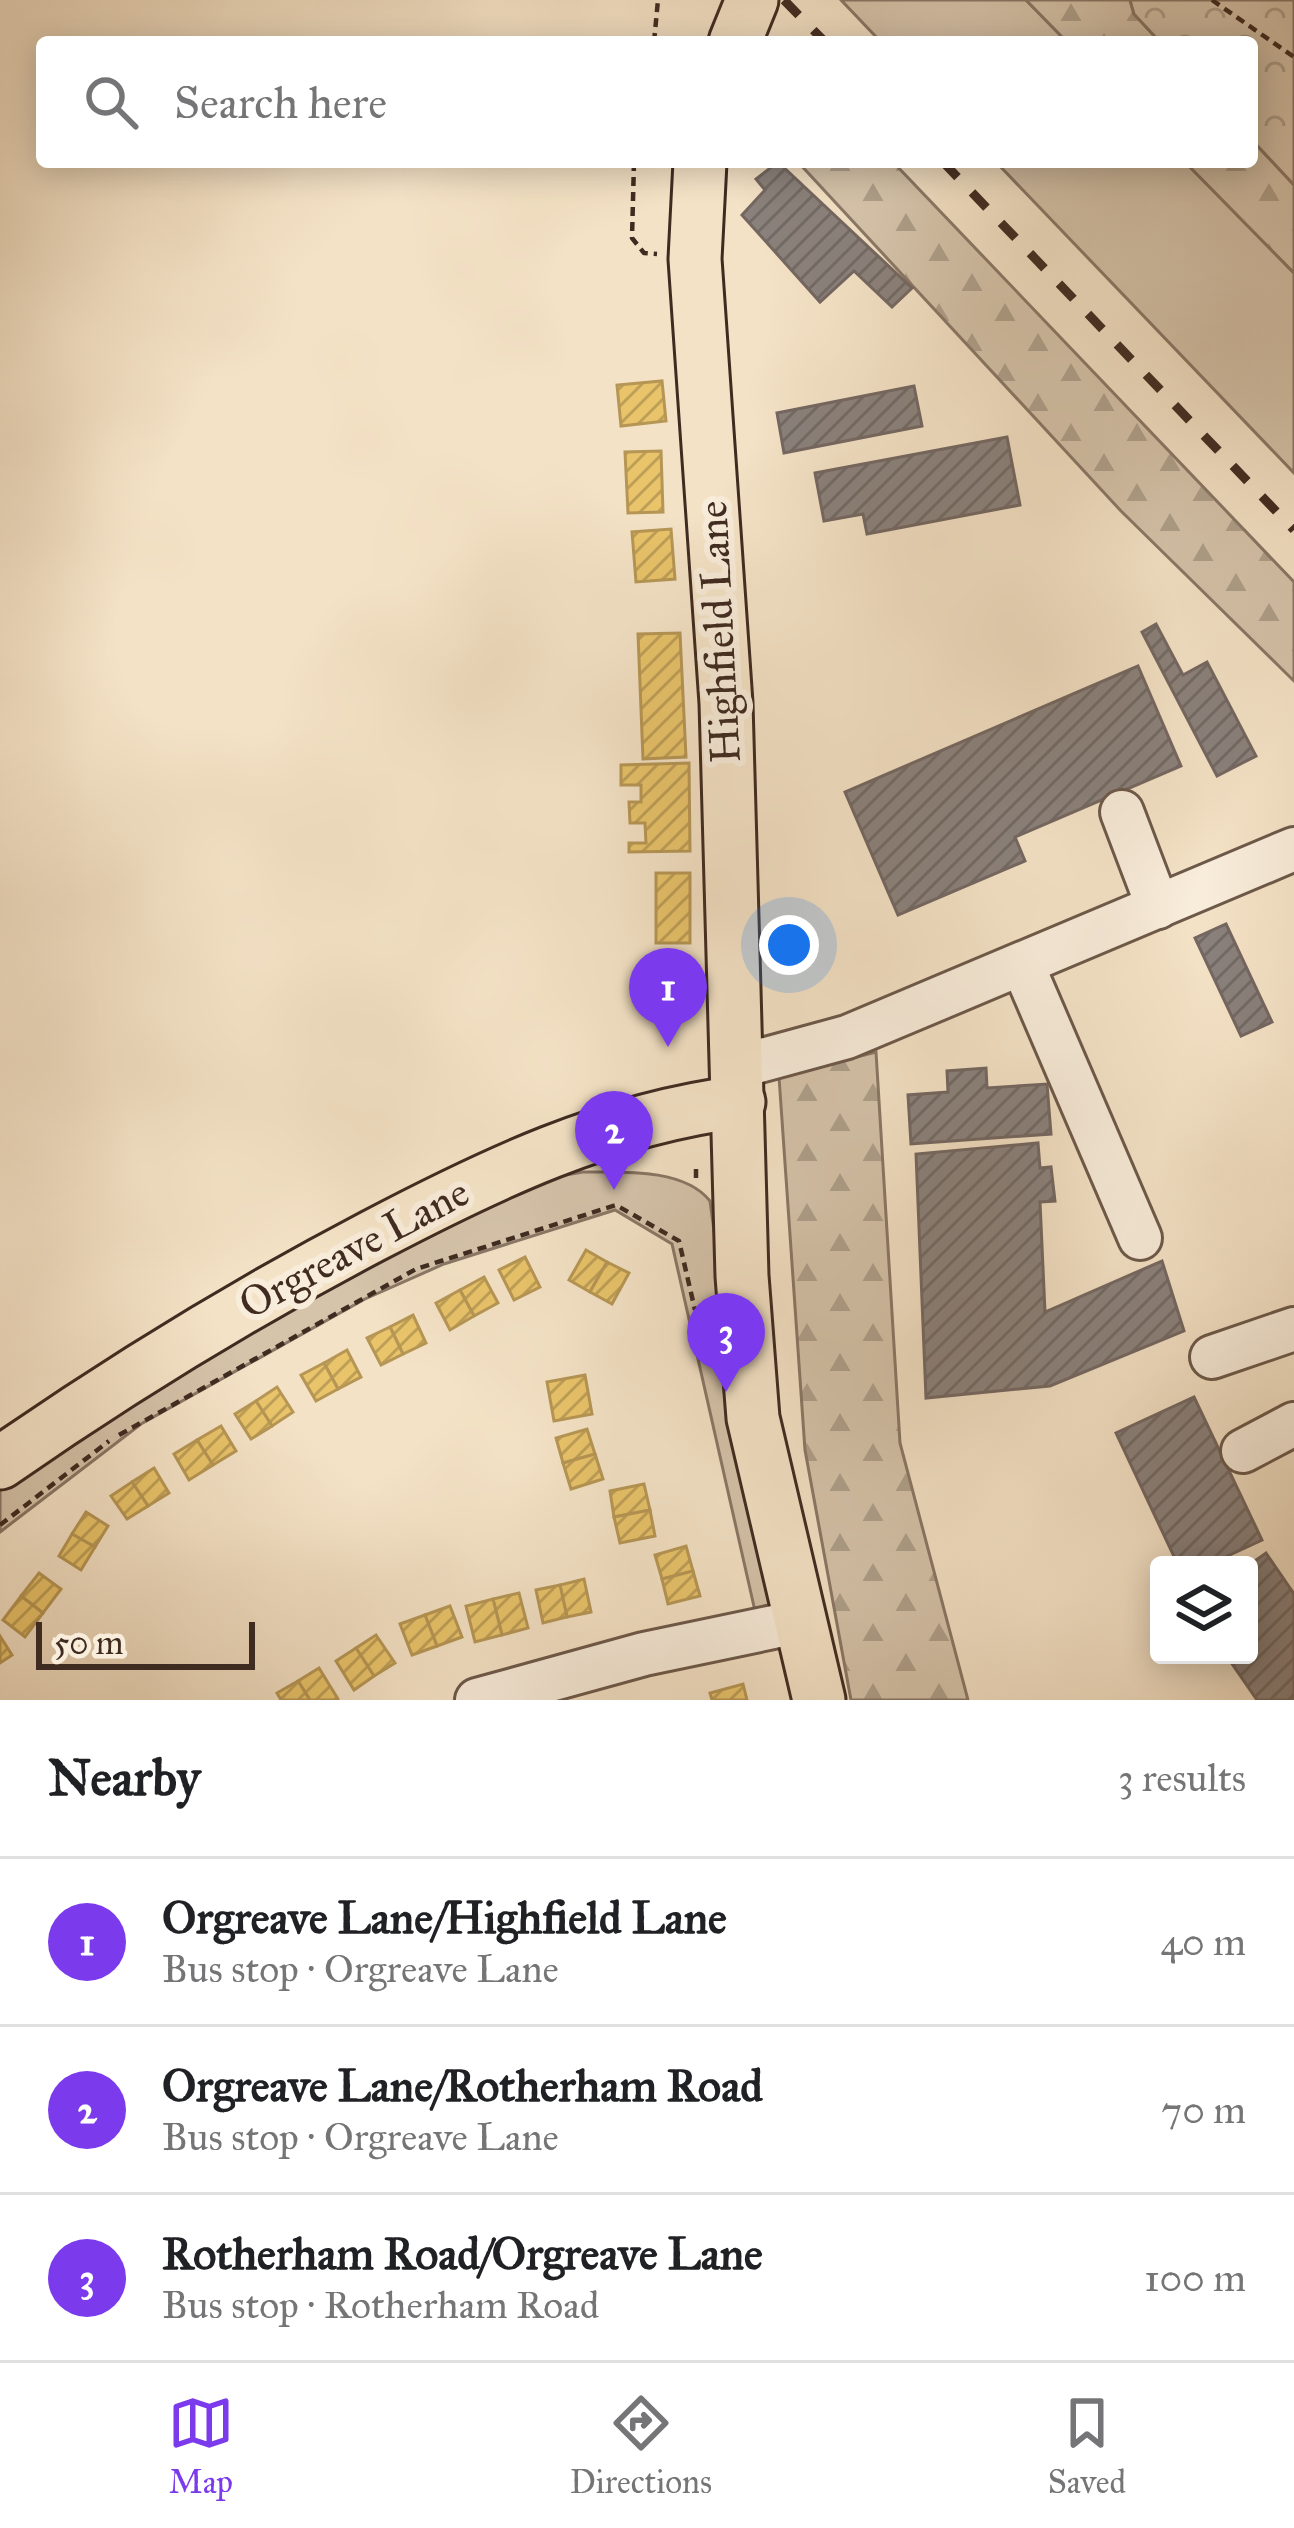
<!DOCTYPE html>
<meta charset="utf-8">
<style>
:root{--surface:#fff;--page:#f6f6f6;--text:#202124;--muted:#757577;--line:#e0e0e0;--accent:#7c3aed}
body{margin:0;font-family:"IM FELL Great Primer",serif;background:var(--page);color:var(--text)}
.controls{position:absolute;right:36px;bottom:36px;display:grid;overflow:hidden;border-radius:12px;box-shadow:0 6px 30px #0003}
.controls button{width:108px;height:108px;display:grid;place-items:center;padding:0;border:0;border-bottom:3px solid var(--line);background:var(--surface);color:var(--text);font:60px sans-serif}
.scale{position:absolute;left:36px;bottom:30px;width:219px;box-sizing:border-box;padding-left:12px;border:6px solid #402b21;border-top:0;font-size:33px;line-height:42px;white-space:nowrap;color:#402b21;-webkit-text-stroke:9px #f8ecda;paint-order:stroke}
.you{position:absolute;left:789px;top:945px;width:42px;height:42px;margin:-30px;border:9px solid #fff;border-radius:50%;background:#1a73e8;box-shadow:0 0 0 18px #1a73e833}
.badge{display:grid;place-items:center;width:78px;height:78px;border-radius:50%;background:var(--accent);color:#fff;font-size:39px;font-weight:700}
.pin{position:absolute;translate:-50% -99px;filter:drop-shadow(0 3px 6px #0008)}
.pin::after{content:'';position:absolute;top:63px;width:42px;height:36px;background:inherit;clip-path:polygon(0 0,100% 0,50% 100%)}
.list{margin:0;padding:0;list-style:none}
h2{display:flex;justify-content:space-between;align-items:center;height:156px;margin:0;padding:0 48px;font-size:51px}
h2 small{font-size:39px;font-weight:400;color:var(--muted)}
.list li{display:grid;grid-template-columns:78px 1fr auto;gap:36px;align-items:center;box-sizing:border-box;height:168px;padding:0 48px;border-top:3px solid var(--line)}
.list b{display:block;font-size:45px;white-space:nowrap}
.list p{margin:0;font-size:39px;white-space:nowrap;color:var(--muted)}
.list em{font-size:39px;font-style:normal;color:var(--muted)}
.icon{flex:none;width:66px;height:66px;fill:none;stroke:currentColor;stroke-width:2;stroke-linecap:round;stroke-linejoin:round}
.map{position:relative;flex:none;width:1294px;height:1700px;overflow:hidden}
.search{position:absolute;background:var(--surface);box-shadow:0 6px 30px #0003;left:36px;right:36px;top:36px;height:132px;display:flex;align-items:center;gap:30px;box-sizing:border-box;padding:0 42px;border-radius:12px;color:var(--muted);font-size:45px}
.sheet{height:660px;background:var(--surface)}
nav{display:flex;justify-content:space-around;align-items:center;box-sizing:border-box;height:168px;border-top:3px solid var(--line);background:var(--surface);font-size:33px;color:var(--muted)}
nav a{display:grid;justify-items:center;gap:6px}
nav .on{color:var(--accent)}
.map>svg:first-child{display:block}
</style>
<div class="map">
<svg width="1294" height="1700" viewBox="0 0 1294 1700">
<defs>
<pattern id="forest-firs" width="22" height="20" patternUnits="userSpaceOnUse" patternTransform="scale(3)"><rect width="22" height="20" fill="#d5c3aa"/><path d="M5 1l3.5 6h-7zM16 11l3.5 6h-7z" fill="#ae9f8a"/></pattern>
<pattern id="park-crowns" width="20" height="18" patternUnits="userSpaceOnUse" patternTransform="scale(3)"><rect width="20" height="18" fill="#d5c3aa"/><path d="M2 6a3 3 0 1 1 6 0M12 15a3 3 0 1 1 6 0" fill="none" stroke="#ae9f8a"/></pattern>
<pattern id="homes-hatch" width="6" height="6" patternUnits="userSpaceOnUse" patternTransform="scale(3)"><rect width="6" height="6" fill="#e9c46a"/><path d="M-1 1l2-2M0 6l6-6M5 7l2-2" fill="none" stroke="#be9f57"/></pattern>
<pattern id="industry-hatch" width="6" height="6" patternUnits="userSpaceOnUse" patternTransform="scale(3)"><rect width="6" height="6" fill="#8a817c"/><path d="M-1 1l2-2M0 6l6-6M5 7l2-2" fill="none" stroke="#726a65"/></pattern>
</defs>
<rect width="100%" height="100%" fill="#f4e2c6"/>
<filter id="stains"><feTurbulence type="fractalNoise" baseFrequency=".00167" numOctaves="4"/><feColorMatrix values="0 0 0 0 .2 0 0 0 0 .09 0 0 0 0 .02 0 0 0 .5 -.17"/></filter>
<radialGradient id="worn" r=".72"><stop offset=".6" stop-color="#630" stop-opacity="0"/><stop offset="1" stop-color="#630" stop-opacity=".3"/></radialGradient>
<g fill="#d5c3aa" stroke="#8a7766" stroke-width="3">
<polygon points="841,0 1026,0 1067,42 881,42"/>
<polygon points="996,162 1185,162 1294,273 1294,473"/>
<path d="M 583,1172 C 622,1172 684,1168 710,1201 L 738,1408 L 774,1606 L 755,1611 L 672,1244 L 615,1210 L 444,1264 L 365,1299 L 141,1424 L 0,1532 L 0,1483 C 95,1415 199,1361 300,1303 C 388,1254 481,1187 583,1172 Z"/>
</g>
<g fill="url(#forest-firs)" stroke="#8a7766" stroke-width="3">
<polygon points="1026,0 1130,0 1134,14 1160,42 1067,42"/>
<polygon points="1252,140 1294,185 1294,273 1185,162 1252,162"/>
<polygon points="798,162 893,162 1294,582 1294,681 1121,511"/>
<polygon points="876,1052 900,1443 968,1700 851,1700 805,1450 779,1077"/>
</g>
<polygon fill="url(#park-crowns)" stroke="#8a7766" stroke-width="3" points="1130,0 1294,0 1294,185 1252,140 1252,42 1160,42 1134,14"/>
<g fill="url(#homes-hatch)" stroke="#b69654" stroke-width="3">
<polygon points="662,381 666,421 621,426 617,385"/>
<polygon points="661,451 663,512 628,513 625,452"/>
<polygon points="671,529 675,579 636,582 632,532"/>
<polygon points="680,633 686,757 643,759 638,634"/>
<polygon points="689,763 690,851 629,852 629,843 646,843 645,823 630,823 629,802 641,802 641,785 621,785 621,765"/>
<rect x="656" y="873" width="34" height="70"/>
<polygon points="586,1250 607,1262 590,1292 569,1280"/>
<polygon points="525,1257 540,1287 514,1300 499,1270"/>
<polygon points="607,1262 629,1273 612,1304 590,1292"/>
<polygon points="484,1277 498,1303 474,1316 460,1290"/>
<polygon points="460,1290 474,1316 450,1330 436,1303"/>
<polygon points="413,1315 426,1343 403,1354 390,1327"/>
<polygon points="390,1327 403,1354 381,1365 367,1338"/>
<polygon points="347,1350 361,1377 338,1389 324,1363"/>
<polygon points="324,1363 338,1389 316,1401 301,1375"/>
<polygon points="585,1375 592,1414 554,1421 547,1382"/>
<polygon points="277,1387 293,1412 272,1426 256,1401"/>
<polygon points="256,1401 272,1426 251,1439 235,1414"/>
<polygon points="221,1426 236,1451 213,1465 197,1440"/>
<polygon points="587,1429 595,1454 563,1463 556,1438"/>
<polygon points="197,1440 213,1465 189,1480 174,1454"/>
<polygon points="595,1454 603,1479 571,1489 563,1463"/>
<polygon points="154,1468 169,1493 148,1506 132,1482"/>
<polygon points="132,1482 148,1506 127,1519 111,1496"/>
<polygon points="644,1484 650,1510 614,1517 610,1491"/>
<polygon points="650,1510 655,1536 620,1543 614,1517"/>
<polygon points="86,1512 108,1526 95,1547 72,1534"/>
<polygon points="72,1534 95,1547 81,1570 59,1556"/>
<polygon points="686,1546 693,1571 662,1579 655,1555"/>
<polygon points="693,1571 700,1596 668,1604 662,1579"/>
<polygon points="39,1573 61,1589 43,1613 21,1596"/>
<polygon points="584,1579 591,1612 567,1617 560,1585"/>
<polygon points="560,1585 567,1617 543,1623 536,1590"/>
<polygon points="519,1593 528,1628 502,1635 493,1599"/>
<polygon points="21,1596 43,1613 25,1637 3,1620"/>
<polygon points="493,1599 502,1635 475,1642 466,1606"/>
<polygon points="450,1606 462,1637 437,1646 425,1615"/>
<polygon points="425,1615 437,1646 412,1655 400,1624"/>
<polygon points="376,1635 395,1663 374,1676 356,1648"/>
<polygon points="0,1636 12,1655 0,1663"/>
<polygon points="356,1648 374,1676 354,1690 336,1661"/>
<polygon points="319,1668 338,1699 337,1700 310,1700 298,1681"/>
<polygon points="298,1681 310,1700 281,1700 277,1693"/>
<polygon points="743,1684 747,1700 712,1700 710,1693"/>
</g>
<g fill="url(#industry-hatch)" stroke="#746761" stroke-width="3">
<polygon points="778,162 912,288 892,307 854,271 820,302 742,215 765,190 756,179"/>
<polygon points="914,386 922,426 784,453 777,413"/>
<polygon points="1007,437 1020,505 867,534 863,514 824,521 815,473"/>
<polygon points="1156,624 1183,675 1207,662 1256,756 1217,776 1142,632"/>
<polygon points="1138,666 1181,766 1015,837 1025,861 898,915 845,792"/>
<polygon points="1226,924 1272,1022 1241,1036 1195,938"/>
<polygon points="986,1068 987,1088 1047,1084 1051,1134 911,1144 908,1095 948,1092 947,1071"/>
<polygon points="1038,1143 1040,1168 1051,1167 1055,1201 1040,1202 1045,1312 1162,1261 1184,1331 1050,1386 926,1398 916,1154"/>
<polygon points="1194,1397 1262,1540 1208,1565 1178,1565 1116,1433"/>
<polygon points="1266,1553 1294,1594 1294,1700 1257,1700 1226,1655 1249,1655 1249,1565"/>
</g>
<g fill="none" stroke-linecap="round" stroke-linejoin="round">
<defs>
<g id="minor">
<polyline points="1122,812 1158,907"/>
<polyline points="1023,966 1140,1238"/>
<polyline points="737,1067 847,1037 1294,849"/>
<polyline points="1212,1357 1294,1329"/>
<polyline points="1243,1451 1294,1424"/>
<polyline points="477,1700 644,1654 802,1621"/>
</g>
<g id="major">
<polyline points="735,42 752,0"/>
<polyline points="700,162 695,259 726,703 742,1276 753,1418 819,1700"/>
<path d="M 0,1463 C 121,1379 243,1304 373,1236 C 491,1174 606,1119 739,1102"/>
</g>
</defs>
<use href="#minor" stroke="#6d594a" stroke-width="48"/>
<use href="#major" stroke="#402b21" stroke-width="57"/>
<g stroke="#402b21" stroke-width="4.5" stroke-dasharray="9 6" stroke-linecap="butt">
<polyline points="1212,0 1294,57"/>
<polyline points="654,42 658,0"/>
<polyline points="634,162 632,238 644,253 657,254"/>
<polyline points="696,1169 696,1178"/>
<polyline points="119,1435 416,1269 616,1205 679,1241 695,1310"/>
<polyline points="0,1525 109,1441"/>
</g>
<use href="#minor" stroke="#f8ecda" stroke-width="42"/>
<use href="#major" stroke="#f4e2c6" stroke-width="51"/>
<g stroke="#402b21" stroke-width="9" stroke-dasharray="21 21" stroke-linecap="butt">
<polyline points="784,0 825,42"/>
<polyline points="943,162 1294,530"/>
</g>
</g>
<g text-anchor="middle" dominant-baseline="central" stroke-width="12" stroke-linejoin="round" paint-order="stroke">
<g font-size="42" fill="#402b21" stroke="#f8ecda">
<text transform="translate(719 632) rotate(-93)">Highfield Lane</text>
<text transform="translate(354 1248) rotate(-28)">Orgreave Lane</text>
</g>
</g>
<rect width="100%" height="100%" filter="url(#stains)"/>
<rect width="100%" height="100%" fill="url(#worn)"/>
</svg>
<div class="controls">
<button><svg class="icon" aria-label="layers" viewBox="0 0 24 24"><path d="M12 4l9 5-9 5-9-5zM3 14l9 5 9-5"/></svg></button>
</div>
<div class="scale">50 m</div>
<div class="you"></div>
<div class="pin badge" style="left:668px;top:1047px">1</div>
<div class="pin badge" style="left:614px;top:1190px">2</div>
<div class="pin badge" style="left:726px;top:1392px">3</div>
<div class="search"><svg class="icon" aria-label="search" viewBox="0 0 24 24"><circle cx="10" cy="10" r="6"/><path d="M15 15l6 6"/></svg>Search here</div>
</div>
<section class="sheet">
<h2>Nearby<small>3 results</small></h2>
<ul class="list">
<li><span class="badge">1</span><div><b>Orgreave Lane/Highfield Lane</b><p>Bus stop · Orgreave Lane</p></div><em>40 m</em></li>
<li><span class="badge">2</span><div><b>Orgreave Lane/Rotherham Road</b><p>Bus stop · Orgreave Lane</p></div><em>70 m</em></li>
<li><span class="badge">3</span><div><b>Rotherham Road/Orgreave Lane</b><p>Bus stop · Rotherham Road</p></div><em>100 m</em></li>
</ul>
</section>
<nav>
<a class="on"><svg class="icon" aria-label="map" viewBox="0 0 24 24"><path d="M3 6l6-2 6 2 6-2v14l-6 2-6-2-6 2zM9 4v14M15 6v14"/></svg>Map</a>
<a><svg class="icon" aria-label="directions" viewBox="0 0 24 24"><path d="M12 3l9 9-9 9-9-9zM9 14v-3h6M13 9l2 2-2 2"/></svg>Directions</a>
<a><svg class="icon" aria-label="saved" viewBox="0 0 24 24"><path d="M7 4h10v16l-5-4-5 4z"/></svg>Saved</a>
</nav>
